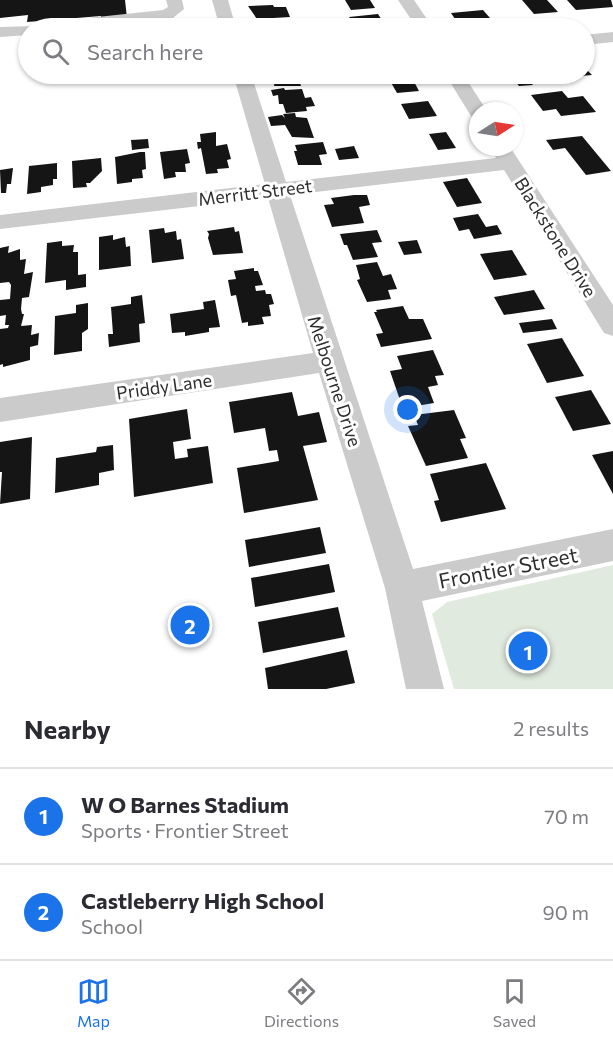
<!DOCTYPE html>
<meta charset="utf-8">
<style>
:root{--surface:#fff;--page:#f2f2f3;--text:#2b2b33;--muted:#7c7c81;--line:#e1e1e2;--accent:#1a73e8}
body{margin:0;font-family:Commissioner,sans-serif;background:var(--page);color:var(--text)}
.compass{position:absolute;left:469px;top:102px;width:54px;height:54px;border-radius:50%;background:var(--surface);box-shadow:0 2px 4px #0004;rotate:78deg}
.you{position:absolute;left:408px;top:410px;width:21px;height:21px;margin:-15px;border:4px solid #fff;border-radius:50%;background:#1a73e8;box-shadow:0 0 0 9px #1a73e833}
.badge{display:grid;place-items:center;width:39px;height:39px;border-radius:50%;background:var(--accent);color:#fff;font-size:20px;font-weight:700}
.pin{position:absolute;translate:-50% -50%;border:3px solid #fff;box-shadow:0 2px 6px #0006}
.list{margin:0;padding:0;list-style:none}
h2{display:flex;justify-content:space-between;align-items:center;height:78px;margin:0;padding:0 24px;font-size:26px}
h2 small{font-size:20px;font-weight:400;color:var(--muted)}
.list li{display:grid;grid-template-columns:39px 1fr auto;gap:18px;align-items:center;box-sizing:border-box;height:96px;padding:0 24px;border-top:2px solid var(--line)}
.list b{display:block;font-size:22px;white-space:nowrap}
.list p{margin:0;font-size:20px;white-space:nowrap;color:var(--muted)}
.list em{font-size:20px;font-style:normal;color:var(--muted)}
.icon{flex:none;width:33px;height:33px;fill:none;stroke:currentColor;stroke-width:2;stroke-linecap:round;stroke-linejoin:round}
.map{position:relative;flex:none;width:613px;height:689px;overflow:hidden}
.search{position:absolute;background:var(--surface);box-shadow:0 2px 4px #0004;left:18px;right:18px;top:18px;height:66px;display:flex;align-items:center;gap:15px;box-sizing:border-box;padding:0 21px;border-radius:33px;color:var(--muted);font-size:22px}
.sheet{height:270px;background:var(--surface)}
nav{display:flex;justify-content:space-around;align-items:center;box-sizing:border-box;height:84px;border-top:2px solid var(--line);background:var(--surface);font-size:16px;color:var(--muted)}
nav a{display:grid;justify-items:center;gap:3px}
nav .on{color:var(--accent)}
.map>svg:first-child{display:block}
</style>
<div class="map">
<svg width="613" height="689" viewBox="0 0 613 689">
<rect width="100%" height="100%" fill="#fff"/>
<polygon fill="#e1eade" points="613,565 613,689 454,689 432,614 447,602"/>
<g fill="#151515">
<polygon points="0,0 125,0 127,18 101,21 101,16 27,22 28,15 0,18"/>
<polygon points="345,0 370,0 375,8 351,10"/>
<polygon points="522,0 547,0 558,12 534,14"/>
<polygon points="567,0 611,0 613,7 576,10"/>
<polygon points="273,5 274,7 286,7 290,17 257,19 248,6"/>
<polygon points="483,10 490,18 457,22 451,13"/>
<polygon points="378,14 385,25 356,28 349,17"/>
<polygon points="276,24 278,28 256,28 255,26"/>
<polygon points="584,67 592,75 567,77 564,74 584,74"/>
<polygon points="268,74 300,74 291,76 293,81 299,80 301,86 274,86 275,81 270,81"/>
<polygon points="501,74 550,74 550,75 527,78 533,85 519,86 515,81 507,82"/>
<polygon points="411,76 419,91 397,93 389,79"/>
<polygon points="284,88 285,90 302,89 305,98 311,97 315,106 306,107 307,111 286,113 283,104 279,104 278,95 273,96 271,90"/>
<polygon points="562,91 568,98 583,96 596,112 561,116 556,109 543,111 531,95"/>
<polygon points="428,101 437,116 409,119 401,104"/>
<polygon points="295,113 296,117 307,118 314,138 292,137 285,125 271,126 268,117 282,115 285,118 283,114"/>
<polygon points="216,132 216,146 227,144 231,159 227,160 229,168 217,169 218,173 206,174 201,148 198,149 197,142 201,142 200,134"/>
<polygon points="446,132 456,148 438,150 429,134"/>
<polygon points="582,136 611,171 586,175 565,148 553,150 546,140"/>
<polygon points="148,139 149,148 132,150 131,140"/>
<polygon points="323,142 327,154 319,155 322,165 298,165 294,151 297,151 295,145"/>
<polygon points="354,146 359,158 339,160 335,149"/>
<polygon points="187,149 190,163 185,164 186,172 175,172 176,177 164,179 160,152"/>
<polygon points="140,152 145,152 146,169 142,170 143,178 132,179 132,182 117,184 115,157"/>
<polygon points="101,158 102,171 90,183 86,183 87,187 73,188 72,161"/>
<polygon points="57,163 57,179 53,179 53,185 41,187 41,192 27,194 29,166"/>
<polygon points="13,168 11,184 7,184 6,193 1,193 0,170"/>
<polygon points="467,178 482,203 457,207 443,182"/>
<polygon points="354,195 367,195 370,205 359,207 364,223 332,227 324,205 334,204 331,198"/>
<polygon points="478,214 486,227 497,225 502,234 474,239 469,229 459,231 453,218"/>
<polygon points="234,227 235,232 239,231 243,253 213,255 208,238 209,234 207,231"/>
<polygon points="164,228 165,233 176,231 177,240 181,239 184,259 152,263 149,230"/>
<polygon points="377,230 382,242 372,243 378,257 353,260 347,245 344,245 340,234"/>
<polygon points="113,235 113,240 125,237 126,247 130,246 131,266 99,270 99,237"/>
<polygon points="417,240 422,253 404,255 398,242"/>
<polygon points="62,241 62,246 74,245 73,252 78,252 78,275 86,274 86,287 66,290 66,280 45,283 47,243"/>
<polygon points="9,246 8,253 20,249 20,260 26,259 24,274 33,272 29,297 22,298 21,309 22,314 24,314 21,326 32,325 31,335 39,333 38,345 30,347 30,360 3,367 3,364 0,365 0,329 8,328 9,325 5,325 6,315 0,316 0,300 10,299 11,285 9,282 0,283 0,248"/>
<polygon points="512,250 527,275 494,280 480,254"/>
<polygon points="377,262 383,276 391,274 397,289 388,290 391,299 367,302 357,280 360,279 356,265"/>
<polygon points="254,268 254,271 258,271 263,285 255,286 256,291 265,290 266,294 271,294 274,304 269,305 271,316 262,317 264,324 248,326 248,322 242,323 236,295 231,296 228,280 236,279 234,271"/>
<polygon points="534,290 545,309 504,315 494,297"/>
<polygon points="142,295 145,323 139,324 140,342 109,347 108,334 113,334 111,307 131,304 131,297"/>
<polygon points="215,300 220,327 209,328 209,332 185,336 185,332 172,333 170,314 204,309 203,302"/>
<polygon points="88,303 88,329 82,333 82,351 54,355 55,316 76,313 76,305"/>
<polygon points="403,306 409,319 423,319 432,339 381,347 376,334 383,333 374,312 377,312 376,310"/>
<polygon points="552,319 557,329 523,333 519,323"/>
<polygon points="562,338 584,376 547,383 527,344"/>
<polygon points="433,350 444,375 435,376 438,385 428,387 434,403 416,406 414,401 401,403 390,371 402,369 397,356"/>
<polygon points="591,390 611,424 573,431 555,397"/>
<polygon points="292,392 298,416 319,412 327,442 303,446 318,500 244,513 237,468 279,461 277,450 269,451 265,428 234,433 229,402"/>
<polygon points="187,409 191,439 173,442 175,459 188,457 187,449 208,446 213,483 134,497 129,419"/>
<polygon points="454,410 466,438 460,439 468,458 426,466 408,426 418,425 414,415"/>
<polygon points="32,437 30,499 0,504 2,472 0,472 0,442"/>
<polygon points="113,445 114,470 99,473 99,485 55,493 56,458 96,452 97,447"/>
<polygon points="613,451 613,494 592,455"/>
<polygon points="486,463 506,509 441,522 434,501 439,500 430,474"/>
<polygon points="320,527 326,553 249,567 245,540"/>
<polygon points="329,564 335,592 255,607 251,578"/>
<polygon points="338,607 345,637 263,653 258,622"/>
<polygon points="347,650 355,683 326,689 268,689 265,668"/>
</g>
<g fill="none" stroke-linecap="round" stroke-linejoin="round">
<g fill="#cbcbcb" fill-rule="evenodd">
<polygon points="166,0 182,0 184,9 173,18 167,20 85,28 28,28 28,35 0,37 0,27 34,26 41,23 163,10 168,7"/>
<polygon points="212,0 228,0 236,28 220,28"/>
<polygon points="398,0 414,0 433,28 417,28"/>
<polygon points="613,32 613,42 584,45 584,35"/>
<polygon points="233,74 251,74 286,182 496,158 490,147 510,147 613,305 613,336 604,333 504,170 290,195 413,569 613,529 613,561 422,601 444,689 406,689 385,588 319,373 0,422 0,398 313,353 268,198 0,229 0,215 265,184"/>
<polygon points="445,74 463,74 487,111 478,111 478,118 471,116"/>
</g>
</g>
<g text-anchor="middle" dominant-baseline="central" stroke-width="6" stroke-linejoin="round" paint-order="stroke">
<g font-size="18" fill="#2e2e2e" stroke="#fff">
<text transform="translate(255 192) rotate(-7)">Merritt Street</text>
<text transform="translate(556 237) rotate(58)">Blackstone Drive</text>
<text transform="translate(335 381) rotate(72)">Melbourne Drive</text>
<text transform="translate(164 386) rotate(-8)">Priddy Lane</text>
</g>
<g font-size="21" fill="#2e2e2e" stroke="#fff">
<text transform="translate(508 567) rotate(-11)">Frontier Street</text>
</g>
</g>
</svg>
<svg class="compass" viewBox="-18 -18 36 36"><path d="M0-13l5 13h-10z" fill="#e53935"/><path d="M0 13l5-13h-10z" fill="#7c7c81"/></svg>
<div class="you"></div>
<div class="pin badge" style="left:528px;top:651px">1</div>
<div class="pin badge" style="left:190px;top:625px">2</div>
<div class="search"><svg class="icon" aria-label="search" viewBox="0 0 24 24"><circle cx="10" cy="10" r="6"/><path d="M15 15l6 6"/></svg>Search here</div>
</div>
<section class="sheet">
<h2>Nearby<small>2 results</small></h2>
<ul class="list">
<li><span class="badge">1</span><div><b>W O Barnes Stadium</b><p>Sports · Frontier Street</p></div><em>70 m</em></li>
<li><span class="badge">2</span><div><b>Castleberry High School</b><p>School</p></div><em>90 m</em></li>
</ul>
</section>
<nav>
<a class="on"><svg class="icon" aria-label="map" viewBox="0 0 24 24"><path d="M3 6l6-2 6 2 6-2v14l-6 2-6-2-6 2zM9 4v14M15 6v14"/></svg>Map</a>
<a><svg class="icon" aria-label="directions" viewBox="0 0 24 24"><path d="M12 3l9 9-9 9-9-9zM9 14v-3h6M13 9l2 2-2 2"/></svg>Directions</a>
<a><svg class="icon" aria-label="saved" viewBox="0 0 24 24"><path d="M7 4h10v16l-5-4-5 4z"/></svg>Saved</a>
</nav>
